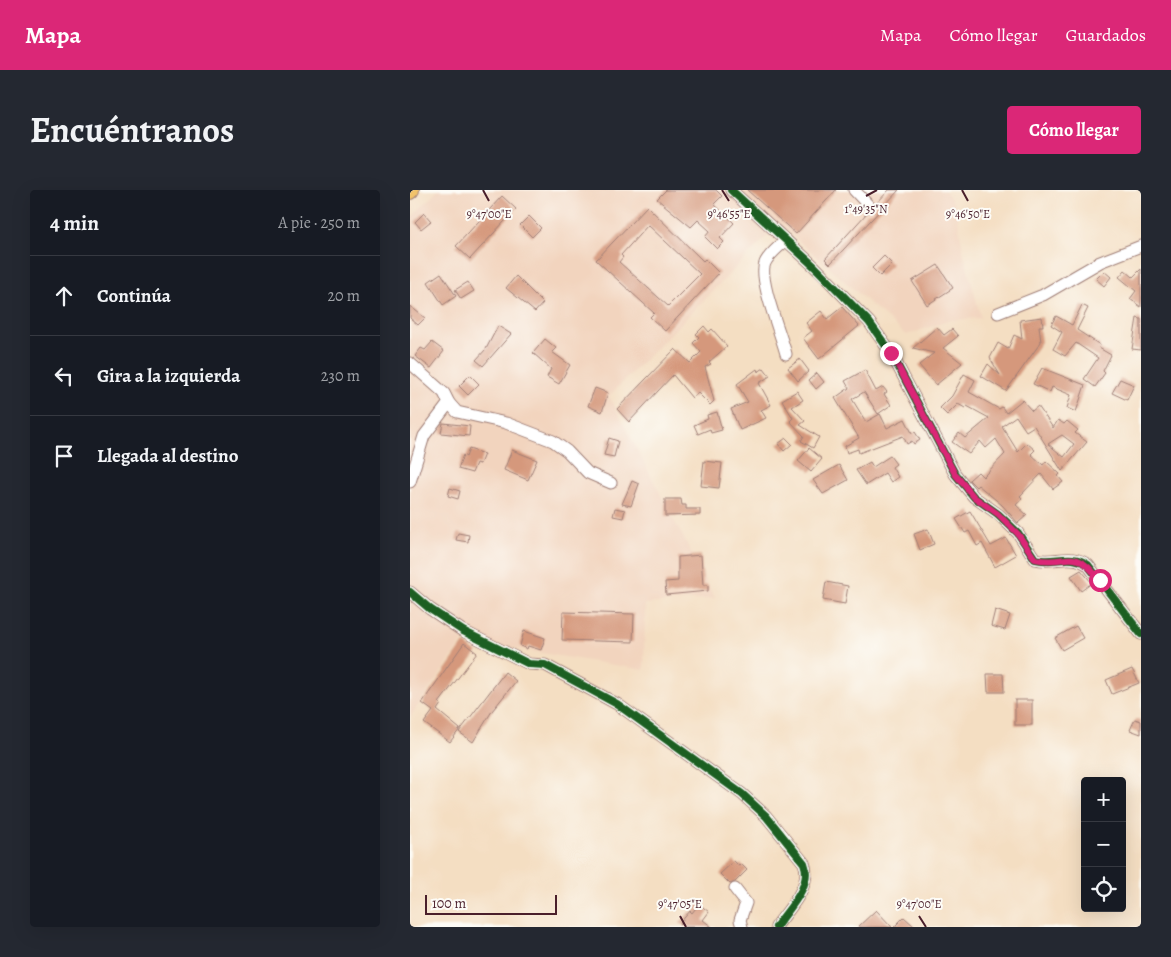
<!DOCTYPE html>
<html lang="es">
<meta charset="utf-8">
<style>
:root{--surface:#171b24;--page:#242831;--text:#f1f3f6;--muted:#9ea1a6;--line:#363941;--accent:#db2777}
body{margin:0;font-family:Alegreya,serif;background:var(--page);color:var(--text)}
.controls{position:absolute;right:15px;bottom:15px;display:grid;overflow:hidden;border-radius:5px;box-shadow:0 5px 20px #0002}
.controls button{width:45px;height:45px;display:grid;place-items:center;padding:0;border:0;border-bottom:1px solid var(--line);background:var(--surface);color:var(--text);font:25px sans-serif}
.scale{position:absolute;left:15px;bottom:12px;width:132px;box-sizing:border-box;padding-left:5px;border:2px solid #4a1f2b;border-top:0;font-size:14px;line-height:18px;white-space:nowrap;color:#4a1f2b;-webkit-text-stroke:4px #fdfcf7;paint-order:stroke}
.stop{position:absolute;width:15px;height:15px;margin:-11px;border:4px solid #db2777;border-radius:50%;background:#fff}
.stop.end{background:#db2777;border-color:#fff;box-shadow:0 1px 5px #0008}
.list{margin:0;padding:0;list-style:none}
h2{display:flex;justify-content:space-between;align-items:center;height:65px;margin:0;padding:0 20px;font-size:21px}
h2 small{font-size:16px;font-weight:400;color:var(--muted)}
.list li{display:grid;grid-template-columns:32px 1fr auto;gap:15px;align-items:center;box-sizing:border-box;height:80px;padding:0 20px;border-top:1px solid var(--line)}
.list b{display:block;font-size:19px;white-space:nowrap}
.list em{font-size:16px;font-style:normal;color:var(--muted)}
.icon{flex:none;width:28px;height:28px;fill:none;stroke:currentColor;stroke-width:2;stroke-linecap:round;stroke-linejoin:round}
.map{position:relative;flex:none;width:731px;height:737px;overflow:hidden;border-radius:5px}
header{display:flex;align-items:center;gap:30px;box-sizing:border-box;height:70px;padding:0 25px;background:var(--accent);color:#fff}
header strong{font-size:24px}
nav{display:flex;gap:28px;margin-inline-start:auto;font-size:18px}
.intro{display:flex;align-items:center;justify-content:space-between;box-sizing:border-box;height:120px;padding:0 30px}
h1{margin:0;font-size:35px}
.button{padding:12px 22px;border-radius:5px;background:var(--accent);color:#fff;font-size:18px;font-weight:700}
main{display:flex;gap:30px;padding:0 30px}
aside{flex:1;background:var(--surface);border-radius:5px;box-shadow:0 5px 20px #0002}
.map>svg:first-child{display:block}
</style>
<header>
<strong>Mapa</strong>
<nav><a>Mapa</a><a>Cómo llegar</a><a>Guardados</a></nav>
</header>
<div class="intro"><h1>Encuéntranos</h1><a class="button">Cómo llegar</a></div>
<main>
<aside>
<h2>4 min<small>A pie · 250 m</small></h2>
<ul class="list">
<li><svg class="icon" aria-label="ahead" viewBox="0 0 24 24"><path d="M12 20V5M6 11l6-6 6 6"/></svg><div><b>Continúa</b></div><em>20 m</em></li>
<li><svg class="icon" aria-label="left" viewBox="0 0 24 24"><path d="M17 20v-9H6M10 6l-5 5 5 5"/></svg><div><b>Gira a la izquierda</b></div><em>230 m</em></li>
<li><svg class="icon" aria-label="arrive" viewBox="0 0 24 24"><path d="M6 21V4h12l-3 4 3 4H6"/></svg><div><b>Llegada al destino</b></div></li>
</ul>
</aside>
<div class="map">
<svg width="731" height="737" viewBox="0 0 731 737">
<rect width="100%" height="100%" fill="#fdfcf7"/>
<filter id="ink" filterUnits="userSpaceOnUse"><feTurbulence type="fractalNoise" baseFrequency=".02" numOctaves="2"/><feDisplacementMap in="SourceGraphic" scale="10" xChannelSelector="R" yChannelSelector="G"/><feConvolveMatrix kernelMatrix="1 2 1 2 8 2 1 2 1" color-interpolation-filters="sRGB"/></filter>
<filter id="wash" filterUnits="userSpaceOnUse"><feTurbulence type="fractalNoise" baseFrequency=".0096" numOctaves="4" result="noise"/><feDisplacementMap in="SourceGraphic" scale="20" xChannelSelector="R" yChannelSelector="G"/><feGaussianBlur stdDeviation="1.12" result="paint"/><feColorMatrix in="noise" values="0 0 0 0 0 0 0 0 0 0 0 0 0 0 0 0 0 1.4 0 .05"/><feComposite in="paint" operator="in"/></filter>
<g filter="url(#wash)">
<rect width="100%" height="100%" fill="#f4dec2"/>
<polygon fill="#f2d4be" points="28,0 535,0 546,17 553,61 571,128 541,130 496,145 369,34 199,206 305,408 235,414 234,480 54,450 0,527 0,29"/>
<g id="blocks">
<g fill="#d5987b" fill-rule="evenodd">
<polygon points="256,0 306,0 312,6 304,14 324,33 310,48 314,52 307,59 295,47 300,41 288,30 281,37 247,9"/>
<polygon points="337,0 426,0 386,44"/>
<polygon points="479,0 489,0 420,74 415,69 457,23 464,21 466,14"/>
<polygon points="92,6 106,19 60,69 46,56"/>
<path d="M 237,16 L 293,71 L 295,69 L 309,83 L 255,141 L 240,127 L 244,123 L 186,70 ZM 238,35 L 290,84 L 258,116 L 209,72 L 213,67 L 211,65 Z"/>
<polygon points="14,23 21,31 11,39 5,32"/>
<polygon points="119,26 131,38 122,47 110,35"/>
<polygon points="474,66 482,74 470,86 462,78"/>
<polygon points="528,75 543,98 517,115 502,91"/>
<polygon points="731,79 731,117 720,109 726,101 709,87 715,80 723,87"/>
<polygon points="694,81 701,87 694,96 686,89"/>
<polygon points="31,83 46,106 33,115 18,92"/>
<polygon points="106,86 133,113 125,122 96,98"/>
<polygon points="58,92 64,101 51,109 45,100"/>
<polygon points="672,115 678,118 667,140 690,155 689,158 701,165 693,181 695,183 685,197 674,189 688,168 666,153 655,166 643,159 652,142 641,135 646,126 662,135"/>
<polygon points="0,116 15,128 8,135 0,128"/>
<polygon points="432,117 449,136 409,169 393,148 402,141 396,133 411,121 417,129"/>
<polygon points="632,127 633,136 629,136 631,152 596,201 571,186 578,174 590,185 580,168 588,153 598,159 604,145 612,149 610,130"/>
<polygon points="727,128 731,129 731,160 722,159"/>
<polygon points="88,136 101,144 73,176 66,170 76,159"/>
<polygon points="294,136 299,142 302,139 317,156 299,172 301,174 295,177 304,211 300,215 288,203 282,208 263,185 219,232 207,219 265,159 280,173 291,162 283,153 289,147 286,144"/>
<polygon points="527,137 534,145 542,139 548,146 533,158 552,173 526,195 509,175 524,163 503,158"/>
<polygon points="135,149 146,158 142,162 160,175 149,194 137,187 141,179 123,163"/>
<polygon points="22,152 34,161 21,178 5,166 11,158 15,160"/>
<polygon points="390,169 399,181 388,191 378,178"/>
<polygon points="354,178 360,186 349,193 361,215 351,220 356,228 330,240 321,219 338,212 327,194 347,179 348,182"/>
<polygon points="632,178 675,195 666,222 657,218 661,205 642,197 640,202 623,194"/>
<polygon points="455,180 466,201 473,197 477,202 474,204 481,215 468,224 454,202 442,209 456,232 470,224 477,238 495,229 502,243 505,242 510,250 504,254 502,251 497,254 493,246 449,263 448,259 437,263 435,256 449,248 425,208 439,198 435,191"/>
<polygon points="407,183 414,192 406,199 399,190"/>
<path d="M 554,184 L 565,190 L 559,202 L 589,219 L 592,217 L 596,223 L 612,210 L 622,221 L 628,216 L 643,238 L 648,230 L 654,234 L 657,231 L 668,240 L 665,243 L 677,252 L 652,281 L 624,236 L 616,241 L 606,226 L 592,236 L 608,262 L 617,253 L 625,260 L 621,264 L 633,275 L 636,271 L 650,284 L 648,286 L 653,292 L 643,299 L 631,284 L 610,306 L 612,308 L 606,315 L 617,325 L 608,333 L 592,315 L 568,295 L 566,297 L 559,290 L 568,282 L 573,287 L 595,264 L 586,249 L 576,258 L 570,251 L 559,264 L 542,252 L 549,243 L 555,248 L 579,228 L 557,216 L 555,218 L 548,214 L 537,225 L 530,218 L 542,206 ZM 652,245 L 664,254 L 654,267 L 638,254 Z"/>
<polygon points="60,185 69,194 58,205 49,196"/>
<polygon points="710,189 724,195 717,210 702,203"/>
<polygon points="185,198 198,203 192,222 178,216"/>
<polygon points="387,201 393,210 382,217 395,231 390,235 409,247 403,258 391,251 394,246 380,231 383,228 372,210"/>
<polygon points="307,222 312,240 301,243 300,239 288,244 284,235 298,229 297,225"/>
<polygon points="33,233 60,236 59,246 31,243"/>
<polygon points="199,248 208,251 204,267 194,265"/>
<polygon points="376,248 382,254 374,261 368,254"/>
<polygon points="399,258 412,269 401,282 388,271"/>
<polygon points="59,259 74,264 70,274 66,273 62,283 48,279 53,265 56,267"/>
<polygon points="102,260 127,270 118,290 94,280"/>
<polygon points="480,266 486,274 482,277 488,287 481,292 475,283 456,295 446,280 460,272 463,277"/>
<polygon points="294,271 312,273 309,298 291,296"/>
<polygon points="429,275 438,290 413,304 403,290"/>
<polygon points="222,291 229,294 221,316 212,314"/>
<polygon points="40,298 50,301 48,309 38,306"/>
<polygon points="255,309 271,309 272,315 276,315 276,319 290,319 290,325 255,326"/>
<polygon points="205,318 215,320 213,328 203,326"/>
<polygon points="560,321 581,356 596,348 606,365 585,377 572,353 567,356 559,341 555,343 546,329"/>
<polygon points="518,339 524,354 510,360 504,344"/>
<polygon points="48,343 59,345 58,352 46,350"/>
<polygon points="291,365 293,395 298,395 298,401 256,405 255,392 268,391 268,367"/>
<polygon points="671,380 682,393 671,401 661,386"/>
<polygon points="416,392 438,396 435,414 413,410"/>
<polygon points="585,420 600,425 595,440 581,436"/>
<polygon points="153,422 224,424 223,452 152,450"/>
<polygon points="666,436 673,448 652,460 645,448"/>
<polygon points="114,441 135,448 131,460 118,456 117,459 110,456"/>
<polygon points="54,453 67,463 29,513 31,514 27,520 50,539 40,552 14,533 23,521 12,513"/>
<polygon points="722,479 729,493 702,504 696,490"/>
<polygon points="95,482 106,491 82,521 63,552 49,542"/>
<polygon points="577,484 593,484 594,502 578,502"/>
<rect x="605" y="510" width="17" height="25"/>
<polygon points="725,529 731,531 731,544 720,540"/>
<polygon points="324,671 329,676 331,674 337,680 325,692 320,694 310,684"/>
<polygon points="289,714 299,722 293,730 302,737 275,737 270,733 280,721 282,723"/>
<polygon points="466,720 482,737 448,737"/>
<polygon points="494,727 505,737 484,737"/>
</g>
</g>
</g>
<g filter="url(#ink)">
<use href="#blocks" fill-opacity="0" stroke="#9f7e76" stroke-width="1"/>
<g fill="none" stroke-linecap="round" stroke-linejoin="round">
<defs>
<g id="minor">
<path d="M 321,0 L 405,77 L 459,132 L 481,163 L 545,284 L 564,307 L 588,324 L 608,343 L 625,369 C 644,374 661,362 678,375 L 731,444"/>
<polyline points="444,0 459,16"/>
<polyline points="588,123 633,105 690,72 731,56"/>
<path d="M 376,164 C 371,144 348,89 355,73 C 359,64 369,57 376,50"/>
<polyline points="0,173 34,203 39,213 47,222 96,233 143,251 157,261 178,283 201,293"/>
<polyline points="0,292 14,246 39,213"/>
<path d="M 0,402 L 20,419 L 53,441 L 119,474 L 135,475 L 207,514 L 332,604 L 356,626 L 394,673 C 403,696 378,719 366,737"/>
<polyline points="325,699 336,713 330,730 332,737"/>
</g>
<polyline id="major" points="0,2 2,0"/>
</defs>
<use href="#minor" stroke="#9f7e76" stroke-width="13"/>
<use href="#major" stroke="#9f7e76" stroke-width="16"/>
<use href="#minor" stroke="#fff" stroke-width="11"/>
<use href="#major" stroke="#f2c36a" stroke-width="14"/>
<defs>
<g id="cycleway">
<path d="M 321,0 L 405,77 L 459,132 L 481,163 L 545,284 L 564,307 L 588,324 L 608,343 L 625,369 C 644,374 661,362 678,375 L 731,444"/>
<path d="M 0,402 L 20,419 L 53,441 L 119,474 L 135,475 L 207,514 L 332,604 L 356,626 L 394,673 C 403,696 378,719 366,737"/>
</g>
</defs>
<use href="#cycleway" stroke="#fdfcf7" stroke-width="11"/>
<use href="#cycleway" stroke="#1b5e20" stroke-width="8"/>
</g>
</g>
<g fill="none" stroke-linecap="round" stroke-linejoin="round" filter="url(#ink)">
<path stroke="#db2777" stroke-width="6" d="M 481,163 L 545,284 L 564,307 L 588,324 L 608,344 L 625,369 C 659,377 661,353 690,390"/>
</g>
<path fill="none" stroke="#4a1f2b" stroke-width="2" d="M 73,0 L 79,11M 312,0 L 319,11M 552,0 L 558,11M 456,6 L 467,0M 270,726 L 276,737M 509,726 L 516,737"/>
<g font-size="12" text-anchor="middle" fill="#4a1f2b" stroke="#fdfcf7" stroke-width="4" stroke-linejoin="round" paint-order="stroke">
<text x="456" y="23">1°49'35"N</text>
<text x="79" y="28">9°47'00"E</text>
<text x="319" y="28">9°46'55"E</text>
<text x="558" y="28">9°46'50"E</text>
<text x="270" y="718">9°47'05"E</text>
<text x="509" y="718">9°47'00"E</text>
</g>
</svg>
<div class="controls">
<button>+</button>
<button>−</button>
<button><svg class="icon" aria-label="locate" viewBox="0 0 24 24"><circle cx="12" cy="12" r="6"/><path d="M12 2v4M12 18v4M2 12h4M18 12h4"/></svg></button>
</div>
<div class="scale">100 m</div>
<div class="stop" style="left:690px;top:390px"></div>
<div class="stop end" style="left:481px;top:163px"></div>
</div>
</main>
